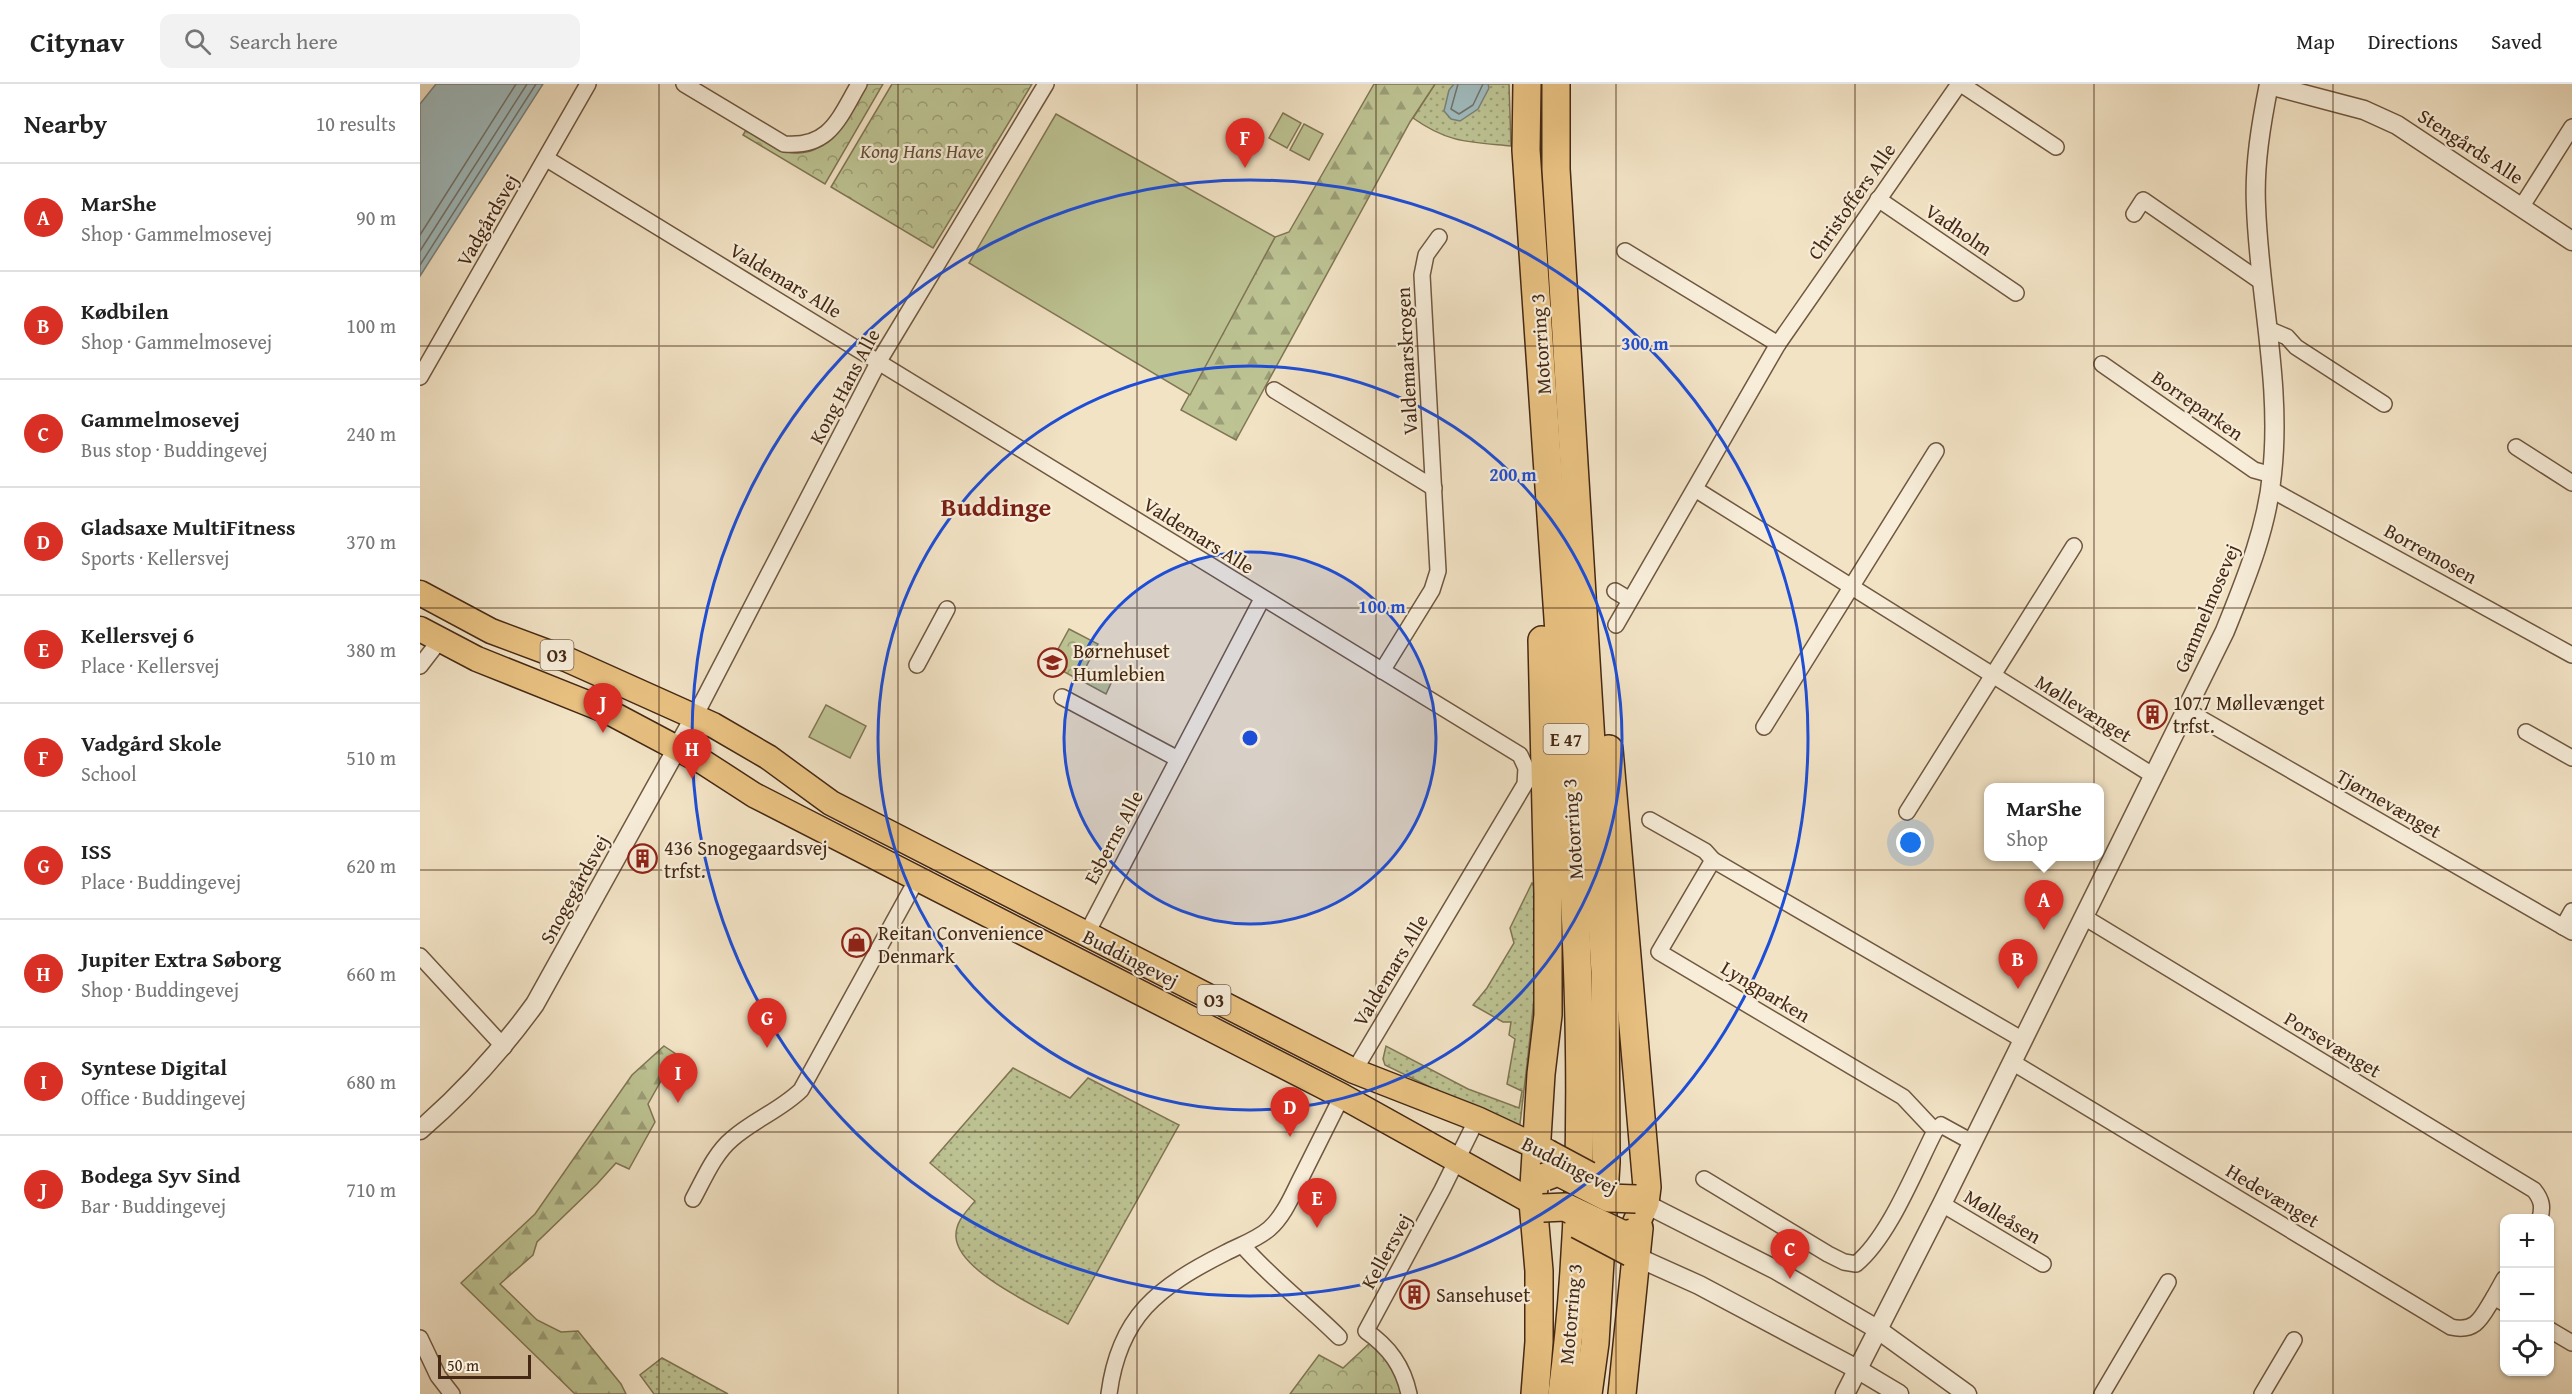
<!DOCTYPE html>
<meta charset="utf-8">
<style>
:root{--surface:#fff;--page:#f2f2f2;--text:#222;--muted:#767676;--line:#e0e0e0;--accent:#d93025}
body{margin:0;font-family:"Gentium Book Plus",serif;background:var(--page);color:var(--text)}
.controls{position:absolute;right:18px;bottom:18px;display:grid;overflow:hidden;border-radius:12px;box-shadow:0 2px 4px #0004}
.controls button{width:54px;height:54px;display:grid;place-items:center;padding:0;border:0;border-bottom:2px solid var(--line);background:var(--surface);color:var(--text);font:30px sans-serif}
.scale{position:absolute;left:18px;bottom:15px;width:93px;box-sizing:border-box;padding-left:6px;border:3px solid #452814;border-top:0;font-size:16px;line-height:21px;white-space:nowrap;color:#452814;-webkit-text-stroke:4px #f7edd9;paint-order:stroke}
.you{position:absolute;left:1491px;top:759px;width:21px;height:21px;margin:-15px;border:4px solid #fff;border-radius:50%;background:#1a73e8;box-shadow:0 0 0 9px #1a73e833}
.badge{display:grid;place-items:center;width:39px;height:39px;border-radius:50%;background:var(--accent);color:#fff;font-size:20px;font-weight:700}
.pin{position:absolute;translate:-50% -50px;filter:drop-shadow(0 2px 3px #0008)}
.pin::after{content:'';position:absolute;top:32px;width:21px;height:18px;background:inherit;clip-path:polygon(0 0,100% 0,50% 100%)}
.popup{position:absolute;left:1564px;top:699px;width:120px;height:78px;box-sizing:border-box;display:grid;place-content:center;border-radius:12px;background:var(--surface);filter:drop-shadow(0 2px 4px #0005);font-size:20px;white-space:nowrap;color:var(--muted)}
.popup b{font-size:22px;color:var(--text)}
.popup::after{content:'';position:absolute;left:50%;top:100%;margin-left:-12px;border:12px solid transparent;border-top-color:var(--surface)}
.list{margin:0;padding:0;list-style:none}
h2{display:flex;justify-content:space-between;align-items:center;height:78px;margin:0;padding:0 24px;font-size:26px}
h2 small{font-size:20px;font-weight:400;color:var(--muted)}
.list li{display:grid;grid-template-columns:39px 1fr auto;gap:18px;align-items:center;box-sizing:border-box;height:108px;padding:0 24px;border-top:2px solid var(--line)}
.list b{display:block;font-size:22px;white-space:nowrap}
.list p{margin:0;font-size:20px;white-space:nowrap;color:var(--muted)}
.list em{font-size:20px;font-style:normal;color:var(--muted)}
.icon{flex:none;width:33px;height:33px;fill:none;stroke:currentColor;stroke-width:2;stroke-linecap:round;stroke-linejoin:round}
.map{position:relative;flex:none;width:2152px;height:1310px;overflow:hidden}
header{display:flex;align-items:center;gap:36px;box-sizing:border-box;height:84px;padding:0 30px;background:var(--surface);border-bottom:2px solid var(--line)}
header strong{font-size:28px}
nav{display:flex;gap:33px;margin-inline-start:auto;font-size:21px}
.search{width:420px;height:54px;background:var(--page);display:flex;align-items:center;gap:15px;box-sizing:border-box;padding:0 21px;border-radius:12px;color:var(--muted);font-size:22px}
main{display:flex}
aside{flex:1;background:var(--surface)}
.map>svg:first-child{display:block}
</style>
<header>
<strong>Citynav</strong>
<div class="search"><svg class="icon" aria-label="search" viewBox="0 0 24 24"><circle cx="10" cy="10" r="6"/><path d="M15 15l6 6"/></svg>Search here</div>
<nav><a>Map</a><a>Directions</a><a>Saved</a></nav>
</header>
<main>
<aside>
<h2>Nearby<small>10 results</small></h2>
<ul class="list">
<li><span class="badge">A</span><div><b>MarShe</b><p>Shop · Gammelmosevej</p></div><em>90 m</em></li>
<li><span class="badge">B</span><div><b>Kødbilen</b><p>Shop · Gammelmosevej</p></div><em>100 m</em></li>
<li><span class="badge">C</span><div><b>Gammelmosevej</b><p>Bus stop · Buddingevej</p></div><em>240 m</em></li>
<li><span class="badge">D</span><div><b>Gladsaxe MultiFitness</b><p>Sports · Kellersvej</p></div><em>370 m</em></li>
<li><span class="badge">E</span><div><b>Kellersvej 6</b><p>Place · Kellersvej</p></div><em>380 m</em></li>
<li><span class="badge">F</span><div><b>Vadgård Skole</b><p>School</p></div><em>510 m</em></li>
<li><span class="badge">G</span><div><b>ISS</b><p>Place · Buddingevej</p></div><em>620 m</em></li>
<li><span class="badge">H</span><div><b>Jupiter Extra Søborg</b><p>Shop · Buddingevej</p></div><em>660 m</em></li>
<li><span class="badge">I</span><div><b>Syntese Digital</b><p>Office · Buddingevej</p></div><em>680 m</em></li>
<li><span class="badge">J</span><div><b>Bodega Syv Sind</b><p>Bar · Buddingevej</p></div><em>710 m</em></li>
</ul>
</aside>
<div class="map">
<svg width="2152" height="1310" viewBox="0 0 2152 1310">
<defs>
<pattern id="grass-dots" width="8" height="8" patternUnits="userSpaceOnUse" patternTransform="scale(1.5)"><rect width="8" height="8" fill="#bdc393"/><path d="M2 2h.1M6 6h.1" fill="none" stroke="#9b9e77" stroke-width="1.8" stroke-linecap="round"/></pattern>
<pattern id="forest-firs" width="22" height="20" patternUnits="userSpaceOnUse" patternTransform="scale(1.5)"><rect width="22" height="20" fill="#bdc393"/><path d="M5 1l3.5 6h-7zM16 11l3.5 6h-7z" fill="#9b9e77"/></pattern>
<pattern id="park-crowns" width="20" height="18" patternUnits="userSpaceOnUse" patternTransform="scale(1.5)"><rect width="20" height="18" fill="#bdc393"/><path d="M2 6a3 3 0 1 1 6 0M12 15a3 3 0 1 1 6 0" fill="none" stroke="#9b9e77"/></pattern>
</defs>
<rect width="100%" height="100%" fill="#f2e3c5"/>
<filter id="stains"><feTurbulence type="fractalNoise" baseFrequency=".00333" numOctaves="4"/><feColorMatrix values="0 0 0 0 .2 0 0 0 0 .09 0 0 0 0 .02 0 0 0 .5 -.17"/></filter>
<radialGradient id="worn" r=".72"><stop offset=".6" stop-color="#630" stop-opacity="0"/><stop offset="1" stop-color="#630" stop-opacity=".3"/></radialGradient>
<g fill="url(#grass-dots)" stroke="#817654" stroke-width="1.5">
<path d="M 1015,0 L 1089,0 L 1091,62 C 1049,58 1028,59 993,34 Z"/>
<path d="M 1112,799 L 1119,804 C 1120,882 1109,962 1100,1040 L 1094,1044 L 965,981 L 963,975 L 966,962 L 1048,1005 L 1099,1024 L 1102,1007 L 1087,1000 L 1095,955 L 1089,951 L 1091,938 L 1083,938 L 1053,921 L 1067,904 L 1094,859 L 1090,844 Z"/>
<path d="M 593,984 L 650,1014 L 668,994 L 759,1041 L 648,1240 C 620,1224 538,1188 536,1153 C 535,1138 546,1128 555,1117 L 510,1079 Z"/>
<polygon points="242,1274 308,1310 234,1310 220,1291"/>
</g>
<g fill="url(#forest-firs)" stroke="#817654" stroke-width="1.5">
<polygon points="954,0 1015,0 990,38 816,356 761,326 855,153 869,148"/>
<polygon points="244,962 256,970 228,1020 235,1038 209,1085 196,1079 177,1100 117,1158 113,1171 80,1200 117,1236 141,1248 158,1247 201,1300 206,1310 155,1310 41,1199 115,1130 212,991"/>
</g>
<g fill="url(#park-crowns)" stroke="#817654" stroke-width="1.5">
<path d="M 446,0 L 463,0 L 405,100 L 323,51 L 326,46 C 338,53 353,65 367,68 C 410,77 429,29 446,0 Z"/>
<polygon points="472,0 612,0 513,164 411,103"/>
<polygon points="649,545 678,560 659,596 630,580"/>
<polygon points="951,1258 975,1282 982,1310 870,1310 899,1271 923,1284"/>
</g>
<g fill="#bdc393" stroke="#817654" stroke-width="1.5">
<polygon points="863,29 881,39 867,64 849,54"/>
<polygon points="636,30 855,153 770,311 549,179"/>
<polygon points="884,40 903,50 889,76 870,66"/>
<polygon points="669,585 692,597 686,610 662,597"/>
<polygon points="406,621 446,642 430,674 389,653"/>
</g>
<g fill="#9fbbbe" stroke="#7b807a" stroke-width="1.5">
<polygon points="16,0 123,0 0,192 0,20"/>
<polygon points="1034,0 1068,0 1069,4 1058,25 1040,37 1031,35 1024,27 1029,6"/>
</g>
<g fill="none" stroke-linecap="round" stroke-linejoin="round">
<g stroke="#727269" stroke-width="1.5">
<polyline points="1038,0 1031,25 1039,30 1053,21 1063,0"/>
<polyline points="0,151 96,0"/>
<polyline points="0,167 107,0"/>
<polyline points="0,181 116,0"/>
</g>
<defs>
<g id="minor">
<path d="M 264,0 L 364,60 C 410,64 419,34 439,0"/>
<polyline points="1541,0 1636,63"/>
<polyline points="127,75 1100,671 1106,684 1105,700 934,987"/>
<polyline points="1458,115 1596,209"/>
<polyline points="2102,122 2152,43"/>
<polyline points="1714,130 1723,116 1843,199"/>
<polyline points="1205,167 1358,260"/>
<polyline points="1848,245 1867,253 1876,263 1964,320"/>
<polyline points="1682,280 1834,386 1852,391"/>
<polyline points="0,293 168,0"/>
<polyline points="854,306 1014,404"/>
<polyline points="2096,363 2152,399"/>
<polyline points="1275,405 1734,692"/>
<polyline points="1850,405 2152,571"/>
<polyline points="1195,507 1210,516"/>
<polyline points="1196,541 1358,260 1539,0"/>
<polyline points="497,581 527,525"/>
<polyline points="0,582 20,556"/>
<polyline points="962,587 1012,506 1018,487 1002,191 1006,171 1019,153"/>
<polyline points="642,613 758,675"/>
<polyline points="1766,626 2152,848"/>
<polyline points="275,632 459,277 626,0"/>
<polyline points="1344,643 1516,367"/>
<polyline points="2106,648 2152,674"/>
<polyline points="1487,728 1654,462"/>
<polyline points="1230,736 1285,767 1293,776"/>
<path d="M 1664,833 L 2114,1106 C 2122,1116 2123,1123 2120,1134"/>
<polyline points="2143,843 2152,827"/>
<polyline points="666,851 842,515"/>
<polyline points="0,872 84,963"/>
<path d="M 1592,978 L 2031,1243 C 2057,1249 2062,1232 2074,1213 L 2084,1219"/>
<polyline points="1515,1047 1483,1013 1239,868 1293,776 1603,956"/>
<path d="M 1284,1095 L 1408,1170 L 1424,1178 L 1436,1180 C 1469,1153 1495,1086 1515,1047 L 1521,1041 L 1552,1058"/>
<path d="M 273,1115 C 284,1095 294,1070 312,1055 C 333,1036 361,1026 381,1006 L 497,795"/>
<polyline points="1522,1120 1623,1180"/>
<path d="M 823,1162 C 852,1195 888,1222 919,1253"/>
<polyline points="2074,1213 2084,1195"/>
<polyline points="2130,1246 2152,1259"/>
<polyline points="0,1254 18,1292 32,1310"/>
<path d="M 689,1310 C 699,1232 738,1203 805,1169 C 820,1161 836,1156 849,1145 C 865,1131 873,1109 883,1090 C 896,1064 909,1038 922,1012"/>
<path d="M 989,1310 C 983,1282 969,1263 946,1247 L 1022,1106 L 1057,1035"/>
<polyline points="1682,1310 1748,1198"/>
<polyline points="1842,1310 1874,1256"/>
</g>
<g id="tertiary">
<polyline points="1849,1 1944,26 1977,41 2152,157"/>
<path d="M 0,1046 C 44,1008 81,967 115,920 L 275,632"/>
<polyline points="1216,1115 1356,1186 1457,1245 1547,1310"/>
<polyline points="1210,1170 1279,1201 1437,1285 1479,1310"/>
<path d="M 1425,1310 L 1522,1120 L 1805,547 C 1825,497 1847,445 1852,390 C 1862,300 1839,212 1836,122 C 1834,81 1841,40 1849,0"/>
</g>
<g id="primary">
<polyline points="0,509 71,547 146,575 293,641 348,673 411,719 934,987 1057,1035 1128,1068"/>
<polyline points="0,545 57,575 187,627 283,678 334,711 922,1012 1123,1124"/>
</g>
<g id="motorway">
<path d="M 1107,0 L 1106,66 C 1119,257 1133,449 1145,641 C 1159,864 1171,1087 1142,1310"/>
<polyline points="1136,0 1136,85 1185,888 1186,1078 1175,1259 1168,1310"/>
<polyline points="1189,665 1227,1103 1225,1119 1212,1149"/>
<polyline points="1115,1310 1119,1258 1119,1187 1113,1118 1121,990 1128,931 1128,810 1122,556"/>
<polyline points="1202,1310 1219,1144"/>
</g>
</defs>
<use href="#minor" stroke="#705740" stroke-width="18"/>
<use href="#tertiary" stroke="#705740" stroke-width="21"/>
<use href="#primary" stroke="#452814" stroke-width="27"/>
<use href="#motorway" stroke="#452814" stroke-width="30"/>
<use href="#minor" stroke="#f7edd9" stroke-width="15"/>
<use href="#tertiary" stroke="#f7edd9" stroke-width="18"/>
<use href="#primary" stroke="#e9c282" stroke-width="24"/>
<use href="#motorway" stroke="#e9c282" stroke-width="27"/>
<defs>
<g id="primary-bridge">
<polyline points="1128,1068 1169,1090"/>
<polyline points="1157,1142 1210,1170"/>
</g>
<g id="motorway-bridge">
<polyline points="1125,1093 1138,1088 1189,1114 1216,1115"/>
<polyline points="1123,1124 1145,1123 1204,1151 1212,1149"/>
</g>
</defs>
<use href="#primary-bridge" stroke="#452814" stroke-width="27" stroke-linecap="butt"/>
<use href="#motorway-bridge" stroke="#452814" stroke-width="30" stroke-linecap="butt"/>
<use href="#primary-bridge" stroke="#e9c282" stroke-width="24"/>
<use href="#motorway-bridge" stroke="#e9c282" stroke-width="27"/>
</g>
<path fill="none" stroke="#452814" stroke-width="1.5" stroke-opacity="0.55" d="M 239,0 L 239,1310M 478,0 L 478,1310M 717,0 L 717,1310M 956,0 L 956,1310M 1196,0 L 1196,1310M 1435,0 L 1435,1310M 1674,0 L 1674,1310M 1913,0 L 1913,1310M 0,262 L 2152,262M 0,524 L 2152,524M 0,786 L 2152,786M 0,1048 L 2152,1048"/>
<circle cx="830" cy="654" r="186" fill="#1d4ed8" fill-opacity=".12"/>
<g fill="none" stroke="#1d4ed8" stroke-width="3">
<circle cx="830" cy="654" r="186"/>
<circle cx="830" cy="654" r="372"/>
<circle cx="830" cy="654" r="558"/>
</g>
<defs>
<symbol id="school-ring" viewBox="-11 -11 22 22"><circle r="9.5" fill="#f7edd9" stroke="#8f2418" stroke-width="1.5"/><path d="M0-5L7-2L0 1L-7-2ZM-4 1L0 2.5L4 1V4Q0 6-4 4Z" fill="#8f2418"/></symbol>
<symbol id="building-ring" viewBox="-11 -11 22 22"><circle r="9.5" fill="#f7edd9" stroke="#8f2418" stroke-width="1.5"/><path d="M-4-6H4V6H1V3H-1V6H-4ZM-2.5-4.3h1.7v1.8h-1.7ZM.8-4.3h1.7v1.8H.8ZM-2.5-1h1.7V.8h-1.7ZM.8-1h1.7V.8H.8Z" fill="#8f2418"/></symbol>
<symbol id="shop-ring" viewBox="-11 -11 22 22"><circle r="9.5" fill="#f7edd9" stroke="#8f2418" stroke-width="1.5"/><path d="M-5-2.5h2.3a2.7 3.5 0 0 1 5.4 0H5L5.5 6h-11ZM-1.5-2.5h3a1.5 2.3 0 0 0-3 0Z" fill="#8f2418"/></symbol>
</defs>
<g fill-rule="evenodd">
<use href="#school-ring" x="616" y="562" width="33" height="33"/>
<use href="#building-ring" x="1716" y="614" width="33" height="33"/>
<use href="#building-ring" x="206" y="758" width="33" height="33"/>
<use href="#shop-ring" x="420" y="842" width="33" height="33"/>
<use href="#building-ring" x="978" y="1194" width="33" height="33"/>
</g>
<g text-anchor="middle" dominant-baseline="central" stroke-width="4.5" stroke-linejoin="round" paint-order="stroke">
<g fill="#f7edd9" stroke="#7a634f" stroke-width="1.5">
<rect x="120.5" y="556" width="33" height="30" rx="4.5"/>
<rect x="1123.5" y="640" width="45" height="30" rx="4.5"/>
<rect x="777.5" y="901" width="33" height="30" rx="4.5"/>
</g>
<g font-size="18" font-weight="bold" fill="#452814">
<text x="137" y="571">O3</text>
<text x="1146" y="655">E 47</text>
<text x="794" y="916">O3</text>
</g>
<g font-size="20" fill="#452814" stroke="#f7edd9">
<text transform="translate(2051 62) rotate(33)">Stengårds Alle</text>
<text transform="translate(1431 117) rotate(-55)">Christoffers Alle</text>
<text transform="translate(67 136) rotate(-60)">Vadgårdsvej</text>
<text transform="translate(1539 145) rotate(34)">Vadholm</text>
<text transform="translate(366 196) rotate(31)">Valdemars Alle</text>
<text transform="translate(1120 260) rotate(-94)">Motorring 3</text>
<text transform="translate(986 277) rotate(-93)">Valdemarskrogen</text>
<text transform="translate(424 302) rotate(-62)">Kong Hans Alle</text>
<text transform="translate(1778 321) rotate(35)">Borreparken</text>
<text transform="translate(779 451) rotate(32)">Valdemars Alle</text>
<text transform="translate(2011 469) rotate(29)">Borremosen</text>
<text transform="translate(1786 524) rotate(-67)">Gammelmosevej</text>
<text transform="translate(1664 624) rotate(32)">Møllevænget</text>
<text transform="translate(1969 719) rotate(30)">Tjørnevænget</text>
<text transform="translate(1152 745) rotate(-94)">Motorring 3</text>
<text transform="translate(693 753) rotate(-62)">Esberns Alle</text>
<text transform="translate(154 805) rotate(-61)">Snogegårdsvej</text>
<text transform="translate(711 874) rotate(27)">Buddingevej</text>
<text transform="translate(970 886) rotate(-59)">Valdemars Alle</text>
<text transform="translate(1346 907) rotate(31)">Lyngparken</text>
<text transform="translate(1913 960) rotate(31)">Porsevænget</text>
<text transform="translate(1150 1081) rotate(27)">Buddingevej</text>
<text transform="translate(1853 1111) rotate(31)">Hedevænget</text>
<text transform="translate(1583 1132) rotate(31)">Mølleåsen</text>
<text transform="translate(966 1167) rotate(-61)">Kellersvej</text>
<text transform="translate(1150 1230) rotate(-85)">Motorring 3</text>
</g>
<g font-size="20" font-style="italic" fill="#634f34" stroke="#f7edd9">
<text x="502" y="66">Kong Hans Have</text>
</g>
<g font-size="20" fill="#452814" stroke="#f7edd9" text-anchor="start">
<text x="653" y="566">Børnehuset<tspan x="653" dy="23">Humlebien</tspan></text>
<text x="1753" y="618">1077 Møllevænget<tspan x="1753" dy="23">trfst.</tspan></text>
<text x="244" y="763">436 Snogegaardsvej<tspan x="244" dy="23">trfst.</tspan></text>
<text x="458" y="848">Reitan Convenience<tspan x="458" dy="23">Denmark</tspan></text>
<text x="1016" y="1210">Sansehuset</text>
</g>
<g font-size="26" font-weight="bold" fill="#7a1f14" stroke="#f7edd9">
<text x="576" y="422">Buddinge</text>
</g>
</g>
<circle cx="830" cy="654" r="9" fill="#1d4ed8" stroke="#f7edd9" stroke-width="3"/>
<g font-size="18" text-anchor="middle" font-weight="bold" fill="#1d4ed8" stroke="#f7edd9" stroke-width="4.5" stroke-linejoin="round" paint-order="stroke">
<text x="1225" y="266">300 m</text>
<text x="1093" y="397">200 m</text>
<text x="962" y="529">100 m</text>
</g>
<rect width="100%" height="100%" filter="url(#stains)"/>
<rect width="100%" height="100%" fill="url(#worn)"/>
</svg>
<div class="controls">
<button>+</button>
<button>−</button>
<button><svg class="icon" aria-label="locate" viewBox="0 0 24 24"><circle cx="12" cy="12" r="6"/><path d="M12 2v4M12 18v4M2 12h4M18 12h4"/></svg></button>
</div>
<div class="scale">50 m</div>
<div class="you"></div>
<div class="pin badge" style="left:1624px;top:846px">A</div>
<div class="popup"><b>MarShe</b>Shop</div>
<div class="pin badge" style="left:1598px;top:905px">B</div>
<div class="pin badge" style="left:1370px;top:1195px">C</div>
<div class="pin badge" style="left:870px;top:1053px">D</div>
<div class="pin badge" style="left:897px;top:1144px">E</div>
<div class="pin badge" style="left:825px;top:84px">F</div>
<div class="pin badge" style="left:347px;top:964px">G</div>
<div class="pin badge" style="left:272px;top:695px">H</div>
<div class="pin badge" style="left:258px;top:1019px">I</div>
<div class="pin badge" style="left:183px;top:649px">J</div>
</div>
</main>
